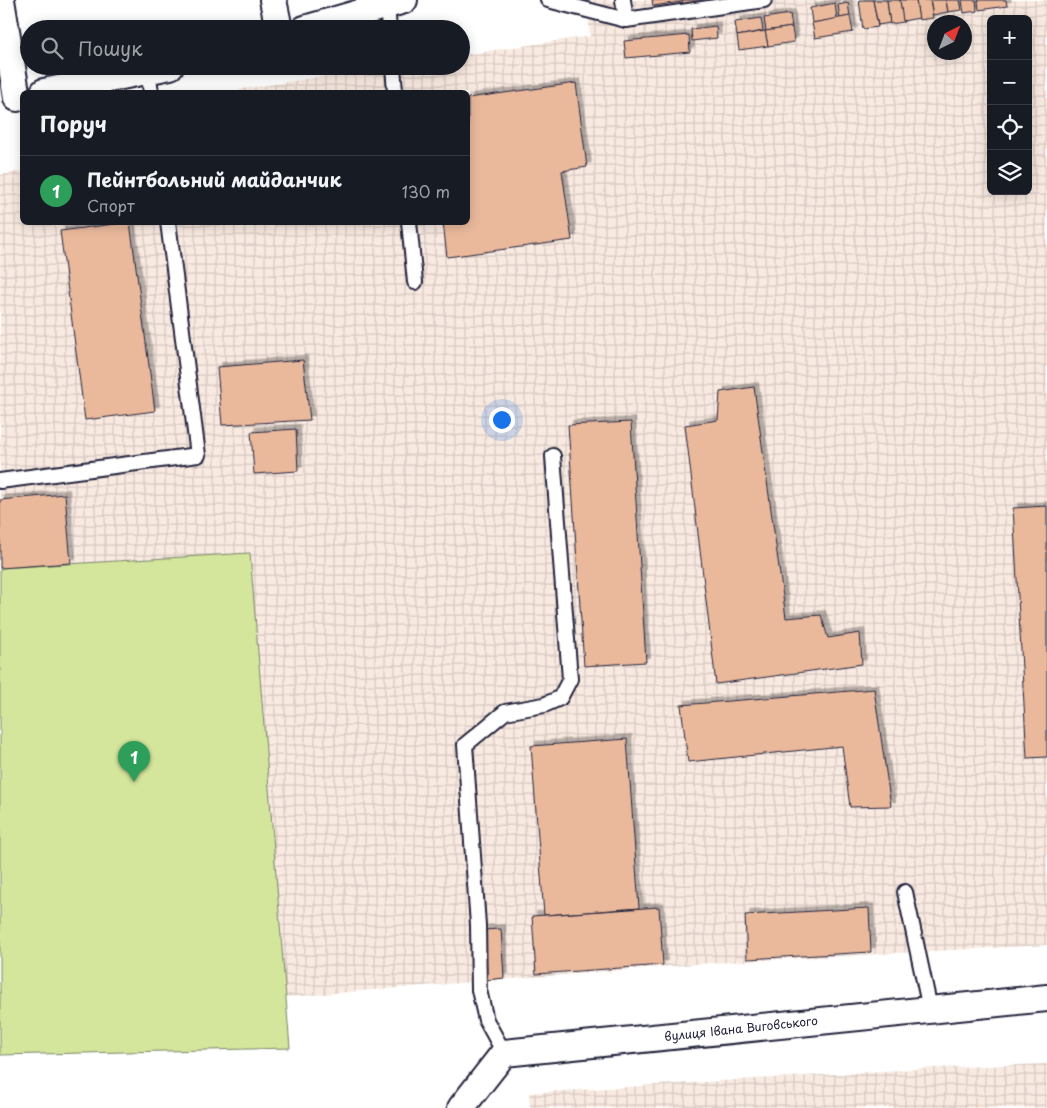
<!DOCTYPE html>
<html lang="uk">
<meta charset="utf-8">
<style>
:root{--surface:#171b24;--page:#242831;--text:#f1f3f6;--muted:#9ea1a6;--line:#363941;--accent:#1f6fb2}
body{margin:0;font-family:"Playpen Sans",sans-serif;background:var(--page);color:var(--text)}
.controls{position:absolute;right:15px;top:15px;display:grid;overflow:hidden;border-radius:8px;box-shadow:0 2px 12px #0003}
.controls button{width:45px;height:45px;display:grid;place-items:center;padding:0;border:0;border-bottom:1px solid var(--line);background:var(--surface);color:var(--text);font:25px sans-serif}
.compass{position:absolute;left:927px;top:15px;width:45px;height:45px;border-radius:50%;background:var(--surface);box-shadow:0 2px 12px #0003;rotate:42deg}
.you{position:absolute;left:501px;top:419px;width:18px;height:18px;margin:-12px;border:4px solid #fff;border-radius:50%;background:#1a73e8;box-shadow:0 0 0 8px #1a73e833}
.badge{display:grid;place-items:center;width:32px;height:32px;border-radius:50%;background:var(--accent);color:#fff;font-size:16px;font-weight:700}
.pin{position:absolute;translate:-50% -41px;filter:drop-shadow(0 1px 2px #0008)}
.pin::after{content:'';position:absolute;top:26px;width:18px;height:15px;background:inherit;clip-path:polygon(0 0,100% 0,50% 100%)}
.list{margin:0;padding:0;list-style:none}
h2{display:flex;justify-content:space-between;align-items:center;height:65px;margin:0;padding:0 20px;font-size:21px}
h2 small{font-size:16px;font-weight:400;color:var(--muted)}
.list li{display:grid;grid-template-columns:32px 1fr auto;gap:15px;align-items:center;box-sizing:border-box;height:70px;padding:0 20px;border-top:1px solid var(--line)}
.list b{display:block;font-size:19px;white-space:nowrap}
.list p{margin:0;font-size:16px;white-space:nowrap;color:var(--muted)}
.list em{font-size:16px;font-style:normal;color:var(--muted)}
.icon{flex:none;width:28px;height:28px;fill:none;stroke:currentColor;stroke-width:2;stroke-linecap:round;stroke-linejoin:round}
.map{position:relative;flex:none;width:1047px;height:1108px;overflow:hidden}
.search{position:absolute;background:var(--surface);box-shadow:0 2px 12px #0003;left:20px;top:20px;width:450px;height:55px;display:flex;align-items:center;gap:12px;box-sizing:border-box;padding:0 18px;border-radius:28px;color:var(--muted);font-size:19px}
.panel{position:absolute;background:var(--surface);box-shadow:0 2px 12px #0003;left:20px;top:90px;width:450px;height:135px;border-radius:8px}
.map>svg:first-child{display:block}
</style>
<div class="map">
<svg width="1047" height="1108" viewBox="0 0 1047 1108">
<defs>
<pattern id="industrial-grid" width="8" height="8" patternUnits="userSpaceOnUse" patternTransform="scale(1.25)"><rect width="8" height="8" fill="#f9eae1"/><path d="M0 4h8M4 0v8" fill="none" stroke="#d5c8c2"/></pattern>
<filter id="shadow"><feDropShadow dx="4.5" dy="-4.5" stdDeviation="0" flood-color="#0004"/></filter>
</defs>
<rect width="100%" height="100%" fill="#fff"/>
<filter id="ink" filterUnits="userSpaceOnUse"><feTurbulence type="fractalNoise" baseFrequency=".02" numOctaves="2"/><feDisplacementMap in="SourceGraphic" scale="10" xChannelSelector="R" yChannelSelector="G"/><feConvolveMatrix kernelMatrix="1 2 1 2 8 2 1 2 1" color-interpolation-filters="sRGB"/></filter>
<g filter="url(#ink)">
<g fill="url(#industrial-grid)" fill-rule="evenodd">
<path d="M 587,0 L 1047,0 L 1047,945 L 710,963 L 286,997 L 250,553 L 0,568 L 0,175 L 22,171 L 22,222 L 468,222 L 468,92 L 225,92 L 388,66 L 461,66 L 461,55 L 590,36 ZM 991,19 L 1028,19 L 1028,191 L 991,191 ZM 934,22 L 964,22 L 964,52 L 934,52 Z"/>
<polygon points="1047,1064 1047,1108 530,1108 529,1093 932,1068"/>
</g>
<polygon fill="#d3e69b" stroke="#7a846b" points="250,553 290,1048 0,1055 0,568"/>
<g fill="#eab99c" stroke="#22223b" filter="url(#shadow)">
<polygon points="652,0 681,0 681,2 653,6"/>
<polygon points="682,0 721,0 683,4"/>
<polygon points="859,0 873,0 878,27 863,29"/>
<polygon points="873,0 887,0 890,23 878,25"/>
<polygon points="887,0 900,0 904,22 890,24"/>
<polygon points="900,0 916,0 919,18 903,21"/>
<polygon points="916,0 930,0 933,18 919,20"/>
<polygon points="930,0 946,0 948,12 933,15"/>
<polygon points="946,0 960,0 962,10 948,12"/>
<polygon points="962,0 976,0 977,11 964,13"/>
<polygon points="978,0 1006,0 1007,6 979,10"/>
<polygon points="835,3 837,19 812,23 810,8"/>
<polygon points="848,3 850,16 840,18 838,5"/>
<polygon points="790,14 792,27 766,31 764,18"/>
<polygon points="850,16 853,32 815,38 812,23"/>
<polygon points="761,18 763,31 737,36 735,22"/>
<polygon points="716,26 717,38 692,41 691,29"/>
<polygon points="792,27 794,42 768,46 765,31"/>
<polygon points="765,31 768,46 739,50 737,36"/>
<polygon points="689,35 690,52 626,58 624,41"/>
<polygon points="576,83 587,167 562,171 572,240 447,257 443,222 468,222 468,98"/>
<polygon points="130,222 155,411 85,420 60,231"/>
<polygon points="303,360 310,420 222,425 217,367"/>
<polygon points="754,387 786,618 821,615 828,638 860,633 862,664 716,684 685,425 718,420 720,392"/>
<polygon points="631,422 646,662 584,666 568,425"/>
<polygon points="296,429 298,471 254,474 251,432"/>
<polygon points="65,494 71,563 0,568 0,500"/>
<polygon points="1047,506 1047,757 1027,758 1013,508"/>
<polygon points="874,689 891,806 850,807 842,746 688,762 681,705"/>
<polygon points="627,739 639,908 544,915 531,746"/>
<polygon points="659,907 663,965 536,974 532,916"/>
<polygon points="869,908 871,952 747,959 745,915"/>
<polygon points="501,929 504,978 486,980 483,930"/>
</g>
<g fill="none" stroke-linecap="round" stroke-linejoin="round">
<defs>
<g id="lane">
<polyline points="548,0 626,20 764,0"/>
<polyline points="623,0 626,20"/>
<polyline points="387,5 389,29"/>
<polyline points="393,66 395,92"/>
<polyline points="148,72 151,92"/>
<polyline points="409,222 415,282"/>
<polyline points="0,481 198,455 168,222"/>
<polyline points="905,892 930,1009"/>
<polyline points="504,1053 486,1020 479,990 478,925 465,745 505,712 544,705 560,698 570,679 553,456"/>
</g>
<g id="street">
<polyline points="1,0 17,98"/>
<polyline points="273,0 279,29"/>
<polyline points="305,29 404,0"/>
<polyline points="44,92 170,66"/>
<polyline points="461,1108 504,1053 1047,998"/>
</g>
</defs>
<use href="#lane" stroke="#22223b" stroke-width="18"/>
<use href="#street" stroke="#22223b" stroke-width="30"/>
<use href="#lane" stroke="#fff" stroke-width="14"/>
<use href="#street" stroke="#fff" stroke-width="26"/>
</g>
</g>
<g text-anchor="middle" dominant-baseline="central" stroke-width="4" stroke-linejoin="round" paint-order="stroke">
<g font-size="12" fill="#22223b" stroke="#fff">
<text transform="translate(741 1028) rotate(-6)">вулиця Івана Виговського</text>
</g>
</g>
</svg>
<div class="controls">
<button>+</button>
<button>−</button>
<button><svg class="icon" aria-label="locate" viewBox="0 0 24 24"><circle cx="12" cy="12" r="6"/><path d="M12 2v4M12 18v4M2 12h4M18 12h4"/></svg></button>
<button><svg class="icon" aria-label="layers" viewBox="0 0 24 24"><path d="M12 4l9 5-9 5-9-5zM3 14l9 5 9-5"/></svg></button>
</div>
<svg class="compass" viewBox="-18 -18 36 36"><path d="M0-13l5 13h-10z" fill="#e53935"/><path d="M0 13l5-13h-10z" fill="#9ea1a6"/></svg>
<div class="you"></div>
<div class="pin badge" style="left:134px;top:782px;background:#2e9e5b">1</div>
<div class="search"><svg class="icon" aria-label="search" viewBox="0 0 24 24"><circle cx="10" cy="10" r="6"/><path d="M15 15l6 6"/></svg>Пошук</div>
<section class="panel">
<h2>Поруч<small></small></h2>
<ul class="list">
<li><span class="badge" style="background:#2e9e5b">1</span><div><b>Пейнтбольний майданчик</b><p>Спорт</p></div><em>130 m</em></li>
</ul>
</section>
</div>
